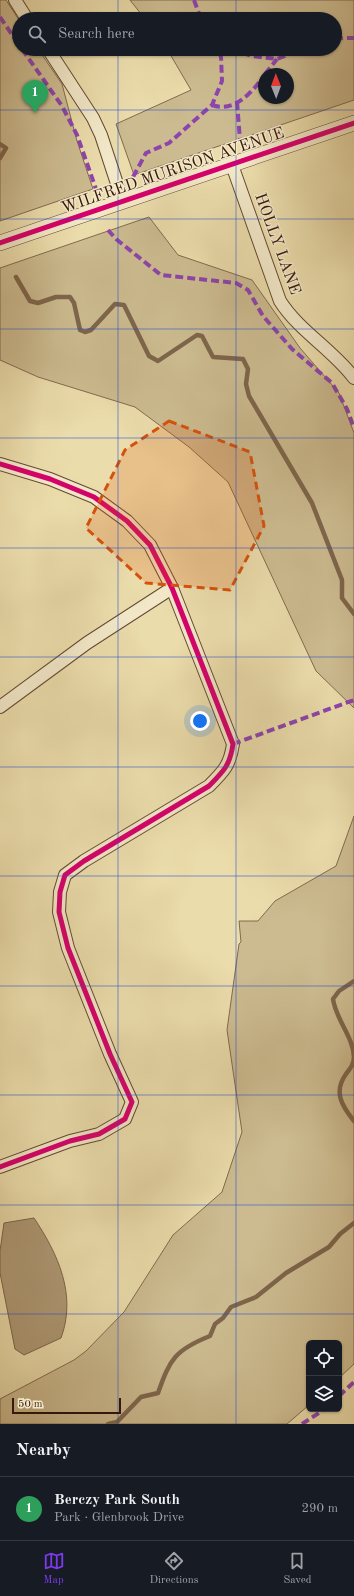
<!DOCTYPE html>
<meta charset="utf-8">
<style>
:root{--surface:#171b24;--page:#242831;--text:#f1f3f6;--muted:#9ea1a6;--line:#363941;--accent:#7c3aed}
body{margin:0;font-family:"Old Standard TT",serif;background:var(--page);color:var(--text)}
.controls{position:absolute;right:12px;bottom:12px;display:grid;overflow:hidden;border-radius:6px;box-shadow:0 1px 3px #0004}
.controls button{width:36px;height:36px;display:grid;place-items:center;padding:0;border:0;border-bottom:1px solid var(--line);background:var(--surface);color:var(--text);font:20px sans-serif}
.compass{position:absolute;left:258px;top:68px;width:36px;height:36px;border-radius:50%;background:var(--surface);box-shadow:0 1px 3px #0004;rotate:359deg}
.scale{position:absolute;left:12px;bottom:10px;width:109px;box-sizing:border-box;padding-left:4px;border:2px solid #37180d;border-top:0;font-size:11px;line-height:14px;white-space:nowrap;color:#37180d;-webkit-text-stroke:3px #f2e8c8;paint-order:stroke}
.you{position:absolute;left:200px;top:721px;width:14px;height:14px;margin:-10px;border:3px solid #fff;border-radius:50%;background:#1a73e8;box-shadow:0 0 0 6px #1a73e833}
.badge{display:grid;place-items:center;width:26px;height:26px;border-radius:50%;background:var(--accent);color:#fff;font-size:13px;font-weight:700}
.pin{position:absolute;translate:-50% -33px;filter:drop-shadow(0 1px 2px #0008)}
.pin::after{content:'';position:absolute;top:21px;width:14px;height:12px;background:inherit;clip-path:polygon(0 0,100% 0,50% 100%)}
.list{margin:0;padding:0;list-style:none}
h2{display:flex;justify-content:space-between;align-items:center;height:52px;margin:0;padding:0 16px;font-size:17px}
h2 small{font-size:13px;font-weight:400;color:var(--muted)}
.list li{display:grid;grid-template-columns:26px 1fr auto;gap:12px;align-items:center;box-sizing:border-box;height:64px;padding:0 16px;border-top:1px solid var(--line)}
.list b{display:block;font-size:15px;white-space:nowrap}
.list p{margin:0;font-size:13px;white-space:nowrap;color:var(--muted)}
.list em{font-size:13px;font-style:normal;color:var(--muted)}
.icon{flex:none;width:22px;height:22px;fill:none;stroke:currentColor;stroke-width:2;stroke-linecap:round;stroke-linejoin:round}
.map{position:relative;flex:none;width:354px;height:1424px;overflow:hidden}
.search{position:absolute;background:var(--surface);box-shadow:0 1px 3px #0004;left:12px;right:12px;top:12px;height:44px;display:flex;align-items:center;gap:10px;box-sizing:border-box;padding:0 14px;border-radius:22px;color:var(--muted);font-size:15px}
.sheet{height:116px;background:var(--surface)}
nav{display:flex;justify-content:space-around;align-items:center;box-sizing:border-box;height:56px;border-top:1px solid var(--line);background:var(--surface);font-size:11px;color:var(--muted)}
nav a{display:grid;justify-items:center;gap:2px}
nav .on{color:var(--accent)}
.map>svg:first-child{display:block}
</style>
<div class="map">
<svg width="354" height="1424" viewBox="0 0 354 1424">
<rect width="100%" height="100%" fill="#ebdcab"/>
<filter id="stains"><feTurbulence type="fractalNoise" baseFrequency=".005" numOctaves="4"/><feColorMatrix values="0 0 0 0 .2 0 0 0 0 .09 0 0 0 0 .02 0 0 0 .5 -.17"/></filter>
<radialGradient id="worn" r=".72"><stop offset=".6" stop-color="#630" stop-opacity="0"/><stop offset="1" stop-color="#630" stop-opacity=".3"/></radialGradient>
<g fill="#ccbb90" stroke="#826a4e" fill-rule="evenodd">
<polygon points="0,0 6,0 19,20 19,49 38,49 62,84 77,141 93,189 0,221"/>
<path d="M 130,0 L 354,0 L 354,100 L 134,175 L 116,124 L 191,90 L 167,49 L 335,49 L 335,19 L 145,19 ZM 264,74 L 288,74 L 288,98 L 264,98 Z"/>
<polygon points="149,217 178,255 252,280 300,348 339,393 354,433 354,708 316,671 228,482 189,447 135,407 38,377 0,360 0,268"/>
<polygon points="354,816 354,1364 339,1378 339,1343 309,1343 309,1405 287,1424 0,1424 0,1399 74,1360 86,1351 124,1312 173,1235 222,1192 242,1132 227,1030 239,944 241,942 239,921 258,921 275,901 336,866"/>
</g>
<path fill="#ae9975" stroke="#7e654b" d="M 34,1218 C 58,1254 77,1295 61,1338 L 24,1355 L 15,1349 L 0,1273 L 0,1251 L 4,1223 Z"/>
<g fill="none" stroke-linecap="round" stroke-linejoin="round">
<g stroke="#7e654b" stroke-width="4.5">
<polyline points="0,144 6,148 0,158"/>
<polyline points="16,277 30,301 38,303 56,297 70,297 74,303 80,330 85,332 91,330 115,304 124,305 149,356 158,361 197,335 202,336 213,357 243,359 248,369 246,384 249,396 312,503 342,580 342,598 354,614"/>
<path d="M 354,981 L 339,991 L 333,999 C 336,1020 353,1036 354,1057 C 354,1064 350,1069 346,1074 C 333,1092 342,1106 354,1121"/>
<path d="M 108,1424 L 117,1422 L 141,1397 L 158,1393 C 170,1359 175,1350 210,1336 L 215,1324 L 223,1318 L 231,1307 L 256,1297 L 286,1273 L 329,1247 L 340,1234 L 354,1223"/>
</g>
<defs>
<g id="minor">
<polyline points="15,0 27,19"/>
<polyline points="48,49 93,118 101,135 123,202"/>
<path d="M 232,165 L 280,301 C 299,331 332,349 354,378"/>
<path d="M 0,464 L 50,479 L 94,497 L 127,521 L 150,545 L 172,588 L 233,744 C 230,765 224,771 209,786 L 84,861 L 65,875 L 60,892 L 59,912 L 68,948 L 110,1054 L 132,1102 L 125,1119 L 99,1134 L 70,1141 L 0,1167"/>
<polyline points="0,707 87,643 172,588"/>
</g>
<polyline id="tertiary" points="0,243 354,123"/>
</defs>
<use href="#minor" stroke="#644934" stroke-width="14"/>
<use href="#tertiary" stroke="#644934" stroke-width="16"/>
<use href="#minor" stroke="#f2e8c8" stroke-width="12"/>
<use href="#tertiary" stroke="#f2e8c8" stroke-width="15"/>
<g stroke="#8e44ad" stroke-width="4" stroke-dasharray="8 4" stroke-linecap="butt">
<polyline points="194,0 201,19"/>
<polyline points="0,17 19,45"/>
<polyline points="335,39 343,38 354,38"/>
<polyline points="22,49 62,106 77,135 96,189"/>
<polyline points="231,49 252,56 277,59 303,49"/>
<polyline points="265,74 277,59"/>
<polyline points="237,102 240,140"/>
<path d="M 212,105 C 235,113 252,92 264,76"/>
<polyline points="133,177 146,153 169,143 212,105 222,81 221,57 218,49"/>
<polyline points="108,230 116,239 161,275 236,283 248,290 263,316 292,349 332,383 347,409 354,428"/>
<polyline points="233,744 354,700"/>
<polyline points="339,1396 354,1382"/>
<polyline points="302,1424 325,1409"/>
</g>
<defs>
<g id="cycleway">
<polyline points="0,243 354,123"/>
<path d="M 0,464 L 50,479 L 94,497 L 127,521 L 150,545 L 172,588 L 233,744 C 230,765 224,771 209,786 L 84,861 L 65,875 L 60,892 L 59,912 L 68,948 L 110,1054 L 132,1102 L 125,1119 L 99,1134 L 70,1141 L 0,1167"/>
</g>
</defs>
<use href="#cycleway" stroke="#f2e8c8" stroke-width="8"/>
<use href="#cycleway" stroke="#d6006c" stroke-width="5"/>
</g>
<path fill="#d6520c" fill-opacity="0.2" stroke="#d6520c" stroke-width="3" stroke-dasharray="8 5" stroke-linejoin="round" d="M 169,421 L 250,452 L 264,526 L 230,590 L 146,583 L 86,528 L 125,450 Z"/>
<path fill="none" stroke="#1d4ed8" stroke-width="1" stroke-opacity="0.55" d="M 118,0 L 118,19M 236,0 L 236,19M 118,49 L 118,1424M 236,49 L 236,1424M 0,110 L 354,110M 0,219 L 354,219M 0,329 L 354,329M 0,438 L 354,438M 0,548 L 354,548M 0,657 L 354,657M 0,767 L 354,767M 0,876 L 354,876M 0,986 L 354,986M 0,1095 L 354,1095M 0,1205 L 354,1205M 0,1314 L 354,1314"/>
<g text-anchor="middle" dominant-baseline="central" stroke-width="3" stroke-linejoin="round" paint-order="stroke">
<g font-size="16" fill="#37180d" stroke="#f2e8c8">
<text transform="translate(173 171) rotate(-19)">WILFRED MURISON AVENUE</text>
<text transform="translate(277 244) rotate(70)">HOLLY LANE</text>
</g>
</g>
<rect width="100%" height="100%" filter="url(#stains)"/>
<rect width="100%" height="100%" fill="url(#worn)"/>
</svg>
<div class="controls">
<button><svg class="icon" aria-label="locate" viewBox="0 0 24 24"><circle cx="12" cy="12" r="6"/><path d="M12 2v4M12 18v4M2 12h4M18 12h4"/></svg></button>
<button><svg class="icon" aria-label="layers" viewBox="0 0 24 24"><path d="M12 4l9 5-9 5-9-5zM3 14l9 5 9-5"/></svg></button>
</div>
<svg class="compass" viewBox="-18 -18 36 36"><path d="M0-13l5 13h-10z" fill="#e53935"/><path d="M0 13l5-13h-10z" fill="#9ea1a6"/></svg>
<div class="scale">50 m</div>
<div class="you"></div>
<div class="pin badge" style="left:35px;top:113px;background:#2e9e5b">1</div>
<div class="search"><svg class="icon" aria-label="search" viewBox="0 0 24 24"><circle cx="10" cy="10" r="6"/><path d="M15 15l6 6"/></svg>Search here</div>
</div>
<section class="sheet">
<h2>Nearby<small></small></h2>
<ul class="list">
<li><span class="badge" style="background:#2e9e5b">1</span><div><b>Berczy Park South</b><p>Park · Glenbrook Drive</p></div><em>290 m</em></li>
</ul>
</section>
<nav>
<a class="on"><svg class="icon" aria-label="map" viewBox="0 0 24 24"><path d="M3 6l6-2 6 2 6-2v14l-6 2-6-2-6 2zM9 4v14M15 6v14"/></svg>Map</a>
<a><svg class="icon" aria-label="directions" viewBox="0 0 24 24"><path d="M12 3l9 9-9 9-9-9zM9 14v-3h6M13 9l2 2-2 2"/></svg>Directions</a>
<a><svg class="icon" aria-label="saved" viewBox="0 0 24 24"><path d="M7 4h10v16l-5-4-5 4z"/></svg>Saved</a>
</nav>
